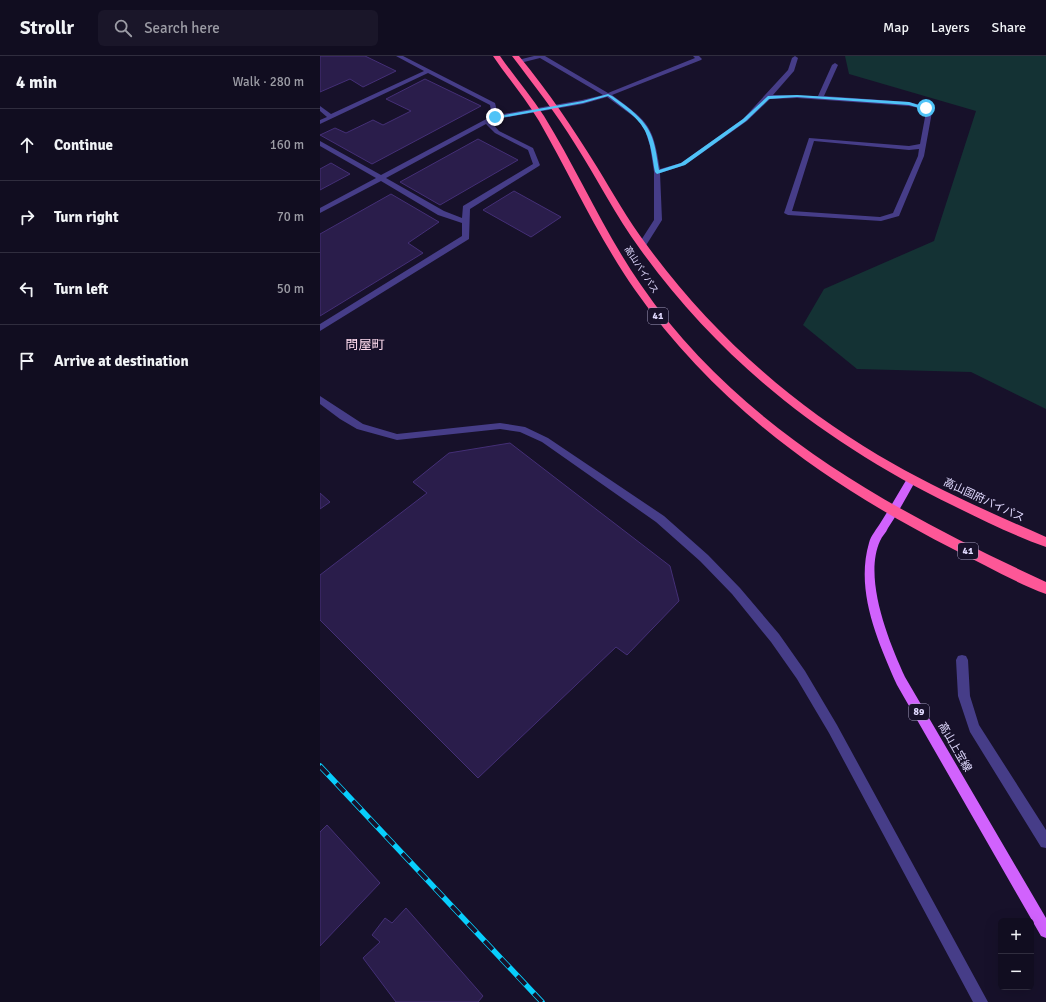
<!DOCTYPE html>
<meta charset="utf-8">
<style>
:root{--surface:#110d20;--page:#1a1629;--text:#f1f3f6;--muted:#9c9ca5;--line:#302d3e}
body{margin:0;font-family:Signika,"Noto Sans JP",sans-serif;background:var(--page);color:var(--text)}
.controls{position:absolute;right:12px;bottom:12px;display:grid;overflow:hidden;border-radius:6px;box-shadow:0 4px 16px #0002}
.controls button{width:36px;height:36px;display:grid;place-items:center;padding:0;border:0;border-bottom:1px solid var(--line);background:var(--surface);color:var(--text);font:20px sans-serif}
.stop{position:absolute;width:12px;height:12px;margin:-9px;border:3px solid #4fc3f7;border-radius:50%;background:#fff}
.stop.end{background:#4fc3f7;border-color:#fff;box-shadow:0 1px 4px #0008}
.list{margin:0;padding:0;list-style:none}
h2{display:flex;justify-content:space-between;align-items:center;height:52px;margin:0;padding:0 16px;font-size:17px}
h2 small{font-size:13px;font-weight:400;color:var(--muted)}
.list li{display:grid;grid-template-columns:26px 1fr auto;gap:12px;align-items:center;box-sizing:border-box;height:72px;padding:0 16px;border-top:1px solid var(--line)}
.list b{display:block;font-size:15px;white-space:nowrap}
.list em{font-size:13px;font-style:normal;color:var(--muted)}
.icon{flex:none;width:22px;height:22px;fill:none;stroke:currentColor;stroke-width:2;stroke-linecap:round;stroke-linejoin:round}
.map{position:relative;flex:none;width:726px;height:946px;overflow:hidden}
header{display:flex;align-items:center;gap:24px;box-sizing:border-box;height:56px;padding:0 20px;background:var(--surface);border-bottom:1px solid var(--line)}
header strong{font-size:19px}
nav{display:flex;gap:22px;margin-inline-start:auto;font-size:14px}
.search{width:280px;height:36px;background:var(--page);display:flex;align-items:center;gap:10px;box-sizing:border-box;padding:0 14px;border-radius:6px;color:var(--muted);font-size:15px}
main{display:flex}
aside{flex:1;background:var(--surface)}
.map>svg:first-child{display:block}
</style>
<header>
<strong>Strollr</strong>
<div class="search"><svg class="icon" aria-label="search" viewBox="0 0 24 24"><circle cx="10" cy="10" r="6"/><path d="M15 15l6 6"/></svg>Search here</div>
<nav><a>Map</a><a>Layers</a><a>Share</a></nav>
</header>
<main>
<aside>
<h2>4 min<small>Walk · 280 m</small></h2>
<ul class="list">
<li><svg class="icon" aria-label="ahead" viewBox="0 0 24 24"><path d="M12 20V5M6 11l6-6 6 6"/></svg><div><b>Continue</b></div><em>160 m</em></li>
<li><svg class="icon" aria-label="right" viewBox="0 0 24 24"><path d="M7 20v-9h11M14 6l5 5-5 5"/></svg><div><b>Turn right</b></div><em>70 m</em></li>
<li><svg class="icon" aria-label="left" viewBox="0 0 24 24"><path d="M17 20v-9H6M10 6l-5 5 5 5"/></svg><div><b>Turn left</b></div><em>50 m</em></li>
<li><svg class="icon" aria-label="arrive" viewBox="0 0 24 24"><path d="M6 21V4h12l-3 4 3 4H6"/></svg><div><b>Arrive at destination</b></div></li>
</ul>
</aside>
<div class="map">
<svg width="726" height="946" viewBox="0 0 726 946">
<rect width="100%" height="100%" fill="#17112a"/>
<polygon fill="#143234" points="525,0 726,0 726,353 651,316 537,313 483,269 504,233 614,185 656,55 529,18"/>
<g fill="#2a1d4b" stroke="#442f76">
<polygon points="0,0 45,0 76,15 43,31 30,23 0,36"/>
<polygon points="105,23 161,50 52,108 0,79 15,72 26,77 53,64 63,69 91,55 66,43"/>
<polygon points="158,83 198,104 120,149 80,126"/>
<polygon points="11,107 30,118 0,134 0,113"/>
<polygon points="194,135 241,161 211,181 163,154"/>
<polygon points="71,138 119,166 88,187 103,197 0,260 0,178"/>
<polygon points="190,387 350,510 359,545 307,599 296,591 158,722 0,564 0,519 107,437 93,426 129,397"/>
<polygon points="0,437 10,446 0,453"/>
<polygon points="7,769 60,827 0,890 0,776"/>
<polygon points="86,852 163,940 158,946 76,946 43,902 60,886 52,879 65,862 72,867"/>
</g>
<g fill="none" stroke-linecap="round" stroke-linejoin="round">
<g fill="#463d88" fill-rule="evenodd">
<path d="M 76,0 L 83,0 L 175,47 L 178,59 L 262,44 L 283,39 L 220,2 L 200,7 L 198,6 L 198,4 L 214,0 L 225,0 L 288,37 L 375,2 L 373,0 L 379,0 L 382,3 L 381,4 L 292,39 C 328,66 333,68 340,113 L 361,107 L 423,63 L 468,14 L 472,2 L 475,0 L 478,2 L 474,15 L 453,39 L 498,40 L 512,9 L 515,7 L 518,9 L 504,40 L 589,46 L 608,51 L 612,56 L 604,100 L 579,160 L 561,165 L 468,159 L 464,157 L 489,82 L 589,90 L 600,88 L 606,56 L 604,53 L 589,50 L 477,42 L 450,43 L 427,65 L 365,109 L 340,117 L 342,164 L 325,191 L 322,191 L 318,189 L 334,164 L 334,116 L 330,90 L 325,74 L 317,63 L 287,41 L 263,48 L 177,63 L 171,66 L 179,75 L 213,92 L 220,109 L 219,110 L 150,153 L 149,183 L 0,275 L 0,268 L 142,180 L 142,167 L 118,159 L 61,125 L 0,157 L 0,152 L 56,122 L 0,90 L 0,85 L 61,119 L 172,60 L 170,49 L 108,17 L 0,68 L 0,64 L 7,61 L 0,55 L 0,50 L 11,58 L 104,15 ZM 166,68 L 175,77 L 208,94 L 213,108 L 143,150 L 142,162 L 124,155 L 66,122 ZM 494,85 L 589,94 L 599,93 L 598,100 L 573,157 L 560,161 L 472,155 Z"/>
<polygon points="0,340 43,368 77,378 180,367 205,371 228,382 344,460 388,499 420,532 459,578 485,615 517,669 668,946 653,946 509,677 477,623 451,586 412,538 380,505 336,466 222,386 200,376 180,373 77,384 37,373 20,363 0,348"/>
<polygon points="642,599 646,600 648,604 650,640 659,669 726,774 726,792 721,791 650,676 638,640 636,604 638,600"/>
</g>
<path fill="#d162fd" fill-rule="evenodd" d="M 591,420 L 594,421 L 596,424 C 587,440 578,457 568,472 C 566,477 562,480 560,485 C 543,523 569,586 585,621 L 726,862 L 726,882 L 721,880 L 577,629 C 558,586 535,535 549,487 C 551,479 557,473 561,466 C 570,452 579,436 588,421 Z"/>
<g fill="#fd5797" fill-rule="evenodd">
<path d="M 173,0 L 180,0 C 194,20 210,39 224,60 C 258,115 284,176 321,229 C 419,372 573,455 726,526 L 726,538 C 694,526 663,508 633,493 C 508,429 396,350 315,234 C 278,181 251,121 219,65 C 205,42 188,22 173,0 Z"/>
<path d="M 192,0 L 199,0 C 228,35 253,72 277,111 C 293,137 308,164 326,188 C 388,273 467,345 558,399 C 612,431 669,456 726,481 L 726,491 C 695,480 664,465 634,450 C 507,388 403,308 320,193 C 295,159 277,122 255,88 C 236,57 214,29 192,0 Z"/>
</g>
<defs>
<polyline id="rail" points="0,710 222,946"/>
</defs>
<use href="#rail" stroke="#08cefc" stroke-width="5.5"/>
<use href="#rail" stroke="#17112a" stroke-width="4" stroke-dasharray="12" stroke-linecap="butt"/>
</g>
<path fill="#4fc3f7" d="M 288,38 C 295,41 300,46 306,50 C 333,71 334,82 339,114 L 361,107 L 423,63 L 448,40 L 477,39 L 589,46 L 608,52 L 606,54 L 589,49 L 477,41 L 449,43 L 426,65 L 365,109 L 337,118 L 335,116 C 328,69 325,68 288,40 L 263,47 L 175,63 L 173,61 L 263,45 Z"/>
<g text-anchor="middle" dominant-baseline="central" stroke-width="3" stroke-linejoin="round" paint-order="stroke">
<g font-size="9" fill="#e1daff" stroke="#17112a">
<text transform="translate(321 214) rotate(57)">高山バイパス</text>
</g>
<g fill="#17112a" stroke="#a49ebf" stroke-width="1">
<rect x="328" y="252" width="20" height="16" rx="3"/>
<rect x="638" y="487" width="20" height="16" rx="3"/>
<rect x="589" y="648" width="20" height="16" rx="3"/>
</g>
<g font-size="10" font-weight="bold" fill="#e1daff">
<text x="338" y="260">41</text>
<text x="648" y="495">41</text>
<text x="599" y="656">89</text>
</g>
<g font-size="11" fill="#e1daff" stroke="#17112a">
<text transform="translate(664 444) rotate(25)">高山国府バイパス</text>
<text transform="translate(635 691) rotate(60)">高山上宝線</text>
</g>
<g font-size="13" fill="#ffdcef" stroke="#17112a">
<text x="45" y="289">問屋町</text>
</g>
</g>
</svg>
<div class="controls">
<button>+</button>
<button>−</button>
</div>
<div class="stop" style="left:606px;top:52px"></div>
<div class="stop end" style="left:175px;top:61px"></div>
</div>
</main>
